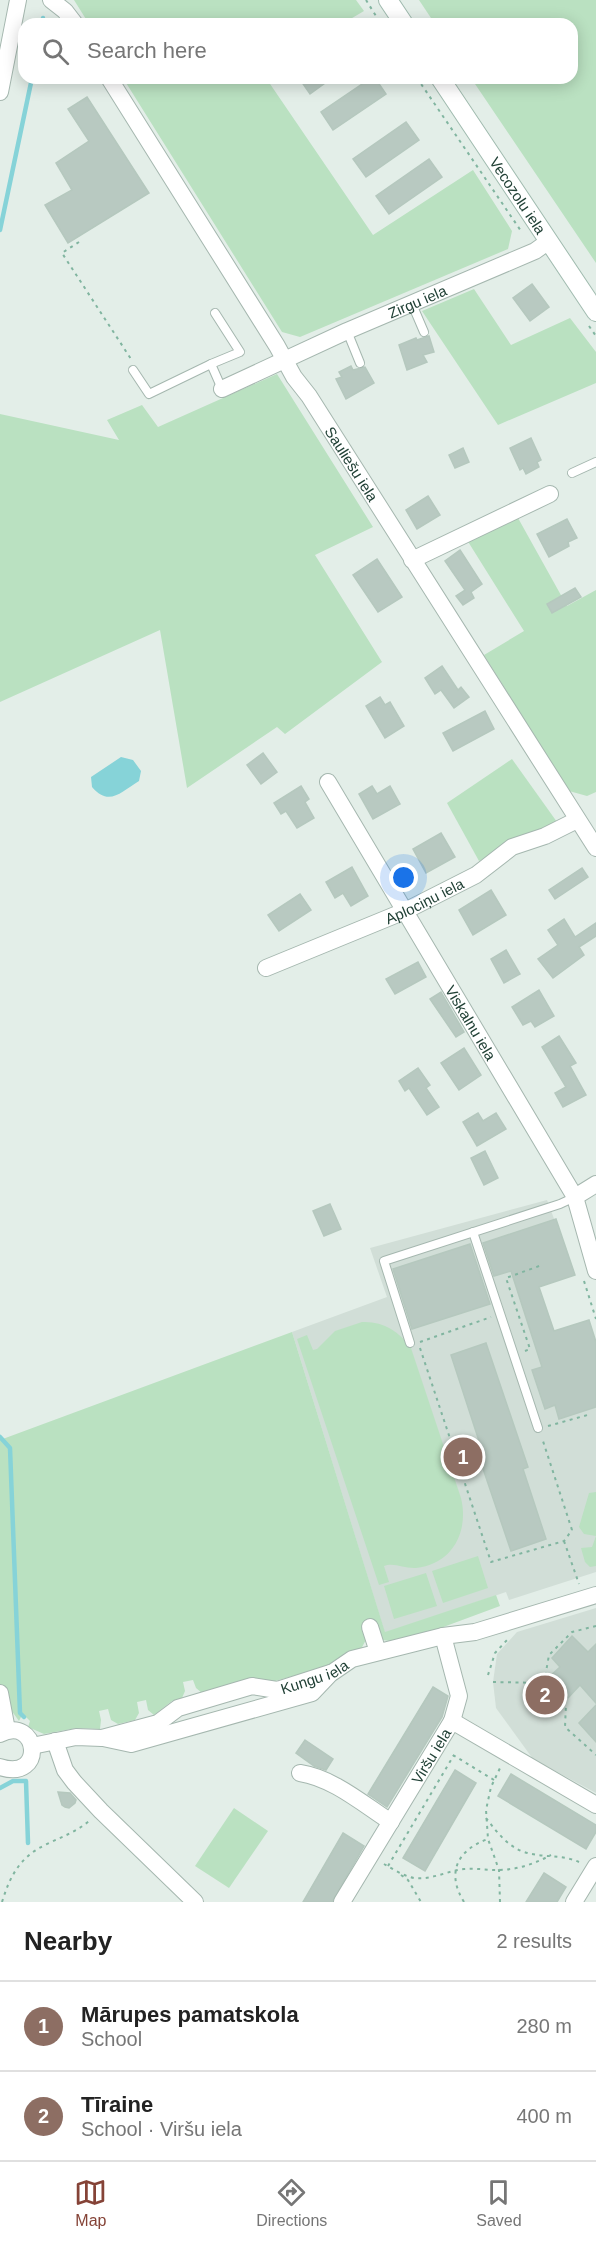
<!DOCTYPE html>
<meta charset="utf-8">
<style>
:root{--surface:#fff;--page:#f2f2f2;--text:#222;--muted:#767676;--line:#e0e0e0;--accent:#854337}
body{margin:0;font-family:Helvetica,sans-serif;background:var(--page);color:var(--text)}
.you{position:absolute;left:404px;top:878px;width:21px;height:21px;margin:-15px;border:4px solid #fff;border-radius:50%;background:#1a73e8;box-shadow:0 0 0 9px #1a73e833}
.badge{display:grid;place-items:center;width:39px;height:39px;border-radius:50%;background:var(--accent);color:#fff;font-size:20px;font-weight:700}
.pin{position:absolute;translate:-50% -50%;border:3px solid #fff;box-shadow:0 2px 6px #0006}
.list{margin:0;padding:0;list-style:none}
h2{display:flex;justify-content:space-between;align-items:center;height:78px;margin:0;padding:0 24px;font-size:26px}
h2 small{font-size:20px;font-weight:400;color:var(--muted)}
.list li{display:grid;grid-template-columns:39px 1fr auto;gap:18px;align-items:center;box-sizing:border-box;height:90px;padding:0 24px;border-top:2px solid var(--line)}
.list b{display:block;font-size:22px;white-space:nowrap}
.list p{margin:0;font-size:20px;white-space:nowrap;color:var(--muted)}
.list em{font-size:20px;font-style:normal;color:var(--muted)}
.icon{flex:none;width:33px;height:33px;fill:none;stroke:currentColor;stroke-width:2;stroke-linecap:round;stroke-linejoin:round}
.map{position:relative;flex:none;width:596px;height:1902px;overflow:hidden}
.search{position:absolute;background:var(--surface);box-shadow:0 3px 15px #0003;left:18px;right:18px;top:18px;height:66px;display:flex;align-items:center;gap:15px;box-sizing:border-box;padding:0 21px;border-radius:18px;color:var(--muted);font-size:22px}
.sheet{height:258px;background:var(--surface)}
nav{display:flex;justify-content:space-around;align-items:center;box-sizing:border-box;height:84px;border-top:2px solid var(--line);background:var(--surface);font-size:16px;color:var(--muted)}
nav a{display:grid;justify-items:center;gap:3px}
nav .on{color:var(--accent)}
.map>svg:first-child{display:block}
</style>
<div class="map">
<svg width="596" height="1902" viewBox="0 0 596 1902">
<rect width="100%" height="100%" fill="#e3eee8"/>
<g fill="#d1ded7">
<polygon points="547,1200 575,1275 539,1287 554,1331 589,1320 596,1342 596,1572 509,1600 506,1592 385,1633 292,1332 387,1297 370,1248"/>
<polygon points="596,1608 596,1793 533,1759 496,1708 493,1682 497,1654 517,1632"/>
</g>
<g fill="#bae1c1">
<polygon points="74,0 356,0 364,11 342,24 89,24"/>
<polygon points="419,0 596,0 596,263 471,78 572,78 572,24 435,24"/>
<polygon points="123,78 266,78 373,235 473,170 512,231 508,249 300,337 282,332"/>
<polygon points="474,289 511,345 570,318 596,352 596,383 498,425 422,311"/>
<polygon points="277,374 373,527 315,555 382,662 285,734 277,727 187,788 160,630 0,702 0,414 119,440 107,420 142,405 158,427"/>
<polygon points="518,518 567,606 596,590 596,792 587,796 569,791 484,655 524,631 467,540"/>
<polygon points="512,759 557,822 479,861 447,803"/>
<path d="M 362,1322 C 383,1321 399,1331 411,1348 L 461,1498 C 469,1531 453,1564 416,1568 C 405,1569 394,1562 384,1566 L 389,1582 L 379,1585 L 297,1339 L 307,1335 L 313,1350 L 317,1349 L 335,1331 Z"/>
<polygon points="292,1332 385,1632 496,1595 500,1606 438,1629 390,1641 367,1638 361,1649 348,1651 329,1666 275,1681 250,1679 202,1693 196,1688 193,1680 183,1682 185,1691 182,1698 172,1701 154,1715 148,1710 146,1700 137,1702 139,1713 135,1720 118,1724 111,1720 108,1709 99,1711 101,1720 100,1729 77,1728 44,1734 28,1727 30,1721 26,1717 21,1717 19,1721 11,1710 0,1688 0,1440"/>
<polygon points="596,1492 596,1566 590,1567 585,1562 581,1548 592,1547 596,1536 584,1534 579,1527 589,1493"/>
<polygon points="478,1556 488,1588 443,1603 432,1571"/>
<polygon points="426,1573 437,1606 394,1619 384,1586"/>
<polygon points="234,1808 268,1831 229,1888 195,1866"/>
</g>
<path fill="#86d3d8" d="M 121,757 L 133,760 L 141,771 L 139,781 C 121,792 109,807 92,787 L 91,777 Z"/>
<g fill="none" stroke-linecap="round" stroke-linejoin="round">
<g stroke="#86d3d8" stroke-width="4.5">
<polyline points="42,24 43,18"/>
<polyline points="0,230 32,78"/>
<polyline points="0,1437 10,1448 20,1713 24,1717"/>
<polyline points="0,1788 13,1781 26,1781 28,1843"/>
</g>
</g>
<g fill="#b8c9c1" stroke="#b5c8be" stroke-width="1.5">
<polygon points="299,78 332,78 310,94"/>
<polygon points="371,78 375,78 386,94 333,130 321,112"/>
<polygon points="87,97 149,193 68,243 45,205 72,190 56,163 89,141 68,109"/>
<polygon points="406,122 419,140 366,177 353,159"/>
<polygon points="429,159 442,177 389,214 376,196"/>
<polygon points="532,284 549,307 530,321 513,298"/>
<polygon points="429,336 434,352 423,355 427,362 407,370 399,345 416,338 417,340"/>
<polygon points="351,366 353,370 365,367 374,383 346,399 336,379 342,377 339,372"/>
<polygon points="531,438 541,460 537,462 539,467 526,474 523,468 520,470 510,448"/>
<polygon points="463,448 469,462 455,468 449,455"/>
<polygon points="428,496 440,515 417,529 406,510"/>
<polygon points="567,519 577,538 568,542 569,546 549,557 537,534"/>
<polygon points="460,550 482,584 471,592 474,598 463,605 456,596 465,590 445,561"/>
<polygon points="377,559 402,597 378,612 353,575"/>
<polygon points="575,588 581,597 552,613 547,604"/>
<polygon points="442,666 458,690 461,687 469,697 454,708 441,690 435,694 425,678"/>
<polygon points="380,697 385,705 390,702 404,726 385,738 366,706"/>
<polygon points="485,711 494,729 453,751 443,733"/>
<polygon points="263,753 277,772 261,784 247,765"/>
<polygon points="301,786 309,799 305,802 314,818 297,828 286,811 281,814 274,803"/>
<polygon points="372,786 377,794 390,786 400,804 373,819 359,794"/>
<polygon points="441,833 455,857 426,873 413,849"/>
<polygon points="352,867 368,896 351,906 343,893 335,898 326,882"/>
<polygon points="582,868 588,877 555,899 549,890"/>
<polygon points="491,890 506,915 473,935 459,910"/>
<polygon points="300,894 311,910 279,931 268,915"/>
<polygon points="564,919 575,937 596,923 596,936 579,947 584,955 553,978 538,959 558,945 548,930"/>
<polygon points="506,950 520,974 504,983 491,959"/>
<polygon points="418,962 426,977 395,994 386,979"/>
<polygon points="539,990 554,1016 535,1027 531,1021 523,1025 512,1007"/>
<polygon points="441,992 464,1032 456,1037 430,999"/>
<polygon points="559,1036 576,1063 570,1066 586,1095 563,1107 555,1093 566,1087 542,1047"/>
<polygon points="464,1048 481,1075 459,1090 441,1063"/>
<polygon points="418,1068 430,1085 426,1088 439,1107 427,1115 409,1088 405,1091 399,1081"/>
<polygon points="478,1113 483,1121 496,1113 506,1129 477,1146 463,1122"/>
<polygon points="485,1151 498,1178 484,1185 471,1158"/>
<polygon points="330,1204 341,1229 324,1236 313,1211"/>
<polygon points="556,1219 575,1275 539,1287 554,1331 589,1320 596,1342 596,1407 559,1419 555,1405 545,1409 532,1370 542,1367 511,1271 494,1276 483,1243"/>
<polygon points="470,1244 490,1304 412,1329 393,1269"/>
<polygon points="486,1343 528,1467 523,1469 546,1539 511,1551 476,1448 481,1447 451,1355"/>
<polygon points="572,1636 588,1652 596,1644 596,1703 580,1685 568,1698 549,1677 560,1667 552,1658"/>
<polygon points="433,1687 448,1696 442,1717 387,1807 368,1794"/>
<polygon points="596,1705 596,1742 579,1723"/>
<polygon points="305,1740 333,1759 326,1770 314,1766 296,1753"/>
<polygon points="455,1770 476,1783 425,1871 403,1858"/>
<polygon points="511,1774 596,1825 596,1832 586,1849 498,1796"/>
<polygon points="58,1792 70,1793 76,1800 75,1803 69,1808 65,1807 62,1805"/>
<polygon points="343,1833 364,1846 332,1902 303,1902"/>
<polygon points="544,1873 566,1887 557,1902 526,1902"/>
</g>
<g fill="none" stroke-linecap="round" stroke-linejoin="round">
<defs>
<g id="lane">
<polyline points="412,304 424,332"/>
<polyline points="215,313 240,352 211,364 222,389"/>
<polyline points="347,331 360,363"/>
<polyline points="133,370 149,394 211,364"/>
<polyline points="572,473 596,462"/>
<polyline points="473,1232 538,1428"/>
<polyline points="410,1343 384,1261 560,1204 575,1197"/>
</g>
<g id="street">
<polyline points="51,0 65,11 75,24"/>
<path id="s1" d="M 109,78 L 277,346 L 294,377 L 309,396 L 596,848"/>
<polyline points="0,92 18,0"/>
<path id="s2" d="M 222,389 L 347,331 L 535,251 L 549,241"/>
<polyline points="412,560 550,494"/>
<path id="s3" d="M 328,782 L 575,1197 L 596,1271"/>
<path id="s4" d="M 266,968 L 405,911 L 476,875 L 512,847 L 545,836 L 577,820"/>
<polyline points="575,1197 596,1184"/>
<polyline points="370,1627 378,1652"/>
<polyline points="443,1636 459,1696 452,1721"/>
<polyline points="0,1693 7,1730"/>
<path d="M 0,1734 C 38,1714 47,1782 0,1767"/>
<polyline points="103,1738 131,1744 312,1693 331,1673"/>
<polyline points="55,1741 65,1770 74,1782 101,1811 195,1902"/>
<path id="s5" d="M 32,1746 L 76,1737 L 102,1738 L 158,1723 L 178,1708 L 252,1686 L 277,1690 L 333,1672 L 352,1659 L 443,1636 L 475,1632 L 596,1595"/>
<path d="M 300,1773 C 333,1778 363,1804 391,1822"/>
<path id="s6" d="M 342,1902 L 452,1721 L 596,1805"/>
<polyline points="574,1902 596,1866"/>
</g>
<g id="secondary">
<polyline points="388,0 404,24"/>
<path id="s7" d="M 440,78 L 596,312"/>
</g>
</defs>
<use href="#lane" stroke="#a5b7af" stroke-width="10"/>
<use href="#street" stroke="#a5b7af" stroke-width="18"/>
<use href="#secondary" stroke="#a0bbaf" stroke-width="20"/>
<g stroke="#81b5a0" stroke-width="2" stroke-dasharray="3 4.5" stroke-linecap="butt">
<polyline points="366,0 381,24"/>
<polyline points="417,78 521,231"/>
<polyline points="79,242 62,253 131,359"/>
<polyline points="589,326 596,336"/>
<polyline points="584,1281 596,1319"/>
<polyline points="420,1342 491,1317"/>
<polyline points="420,1348 491,1562 564,1541 572,1530 542,1438"/>
<polyline points="525,1351 530,1349 506,1278 542,1265"/>
<polyline points="548,1426 591,1414"/>
<polyline points="564,1541 579,1584"/>
<polyline points="596,1626 572,1632 549,1655 544,1683 566,1704 565,1727 596,1755"/>
<polyline points="488,1675 495,1653 508,1639"/>
<polyline points="493,1682 544,1683"/>
<polyline points="453,1755 494,1780"/>
<path d="M 486,1818 C 497,1832 507,1846 524,1852 C 542,1858 561,1854 579,1862"/>
<path d="M 384,1864 C 393,1869 403,1876 414,1878 C 432,1880 447,1871 464,1869 C 475,1868 486,1870 497,1870 C 517,1870 534,1864 551,1855"/>
<polyline points="388,1866 454,1755"/>
<polyline points="401,1875 408,1880 421,1902"/>
<path d="M 2,1902 C 10,1876 20,1857 45,1845 C 61,1837 77,1832 90,1820"/>
<path d="M 464,1902 C 446,1873 457,1850 488,1839"/>
<polyline points="500,1902 499,1870 488,1839 486,1810 491,1787 501,1766"/>
</g>
<use href="#lane" stroke="#fff" stroke-width="8"/>
<use href="#street" stroke="#fff" stroke-width="16"/>
<use href="#secondary" stroke="#fff" stroke-width="18"/>
</g>
<g text-anchor="middle" dominant-baseline="central" stroke-width="4.5" stroke-linejoin="round" paint-order="stroke">
<g font-size="15" fill="#214136" stroke="#f4faf6">
<text stroke="none"><textPath href="#s7" startOffset="141">Vecozolu iela</textPath></text>
<text stroke="none"><textPath href="#s2" startOffset="214">Zirgu iela</textPath></text>
<text stroke="none"><textPath href="#s1" startOffset="456">Sauliešu iela</textPath></text>
<text stroke="none"><textPath href="#s4" startOffset="172">Aplociņu iela</textPath></text>
<text stroke="none"><textPath href="#s3" startOffset="280">Viskalnu iela</textPath></text>
<text stroke="none"><textPath href="#s5" startOffset="296">Kungu iela</textPath></text>
<text stroke="none"><textPath href="#s6" startOffset="171">Viršu iela</textPath></text>
</g>
</g>
</svg>
<div class="you"></div>
<div class="pin badge" style="left:463px;top:1457px;background:#8d6e63">1</div>
<div class="pin badge" style="left:545px;top:1695px;background:#8d6e63">2</div>
<div class="search"><svg class="icon" aria-label="search" viewBox="0 0 24 24"><circle cx="10" cy="10" r="6"/><path d="M15 15l6 6"/></svg>Search here</div>
</div>
<section class="sheet">
<h2>Nearby<small>2 results</small></h2>
<ul class="list">
<li><span class="badge" style="background:#8d6e63">1</span><div><b>Mārupes pamatskola</b><p>School</p></div><em>280 m</em></li>
<li><span class="badge" style="background:#8d6e63">2</span><div><b>Tīraine</b><p>School · Viršu iela</p></div><em>400 m</em></li>
</ul>
</section>
<nav>
<a class="on"><svg class="icon" aria-label="map" viewBox="0 0 24 24"><path d="M3 6l6-2 6 2 6-2v14l-6 2-6-2-6 2zM9 4v14M15 6v14"/></svg>Map</a>
<a><svg class="icon" aria-label="directions" viewBox="0 0 24 24"><path d="M12 3l9 9-9 9-9-9zM9 14v-3h6M13 9l2 2-2 2"/></svg>Directions</a>
<a><svg class="icon" aria-label="saved" viewBox="0 0 24 24"><path d="M7 4h10v16l-5-4-5 4z"/></svg>Saved</a>
</nav>
